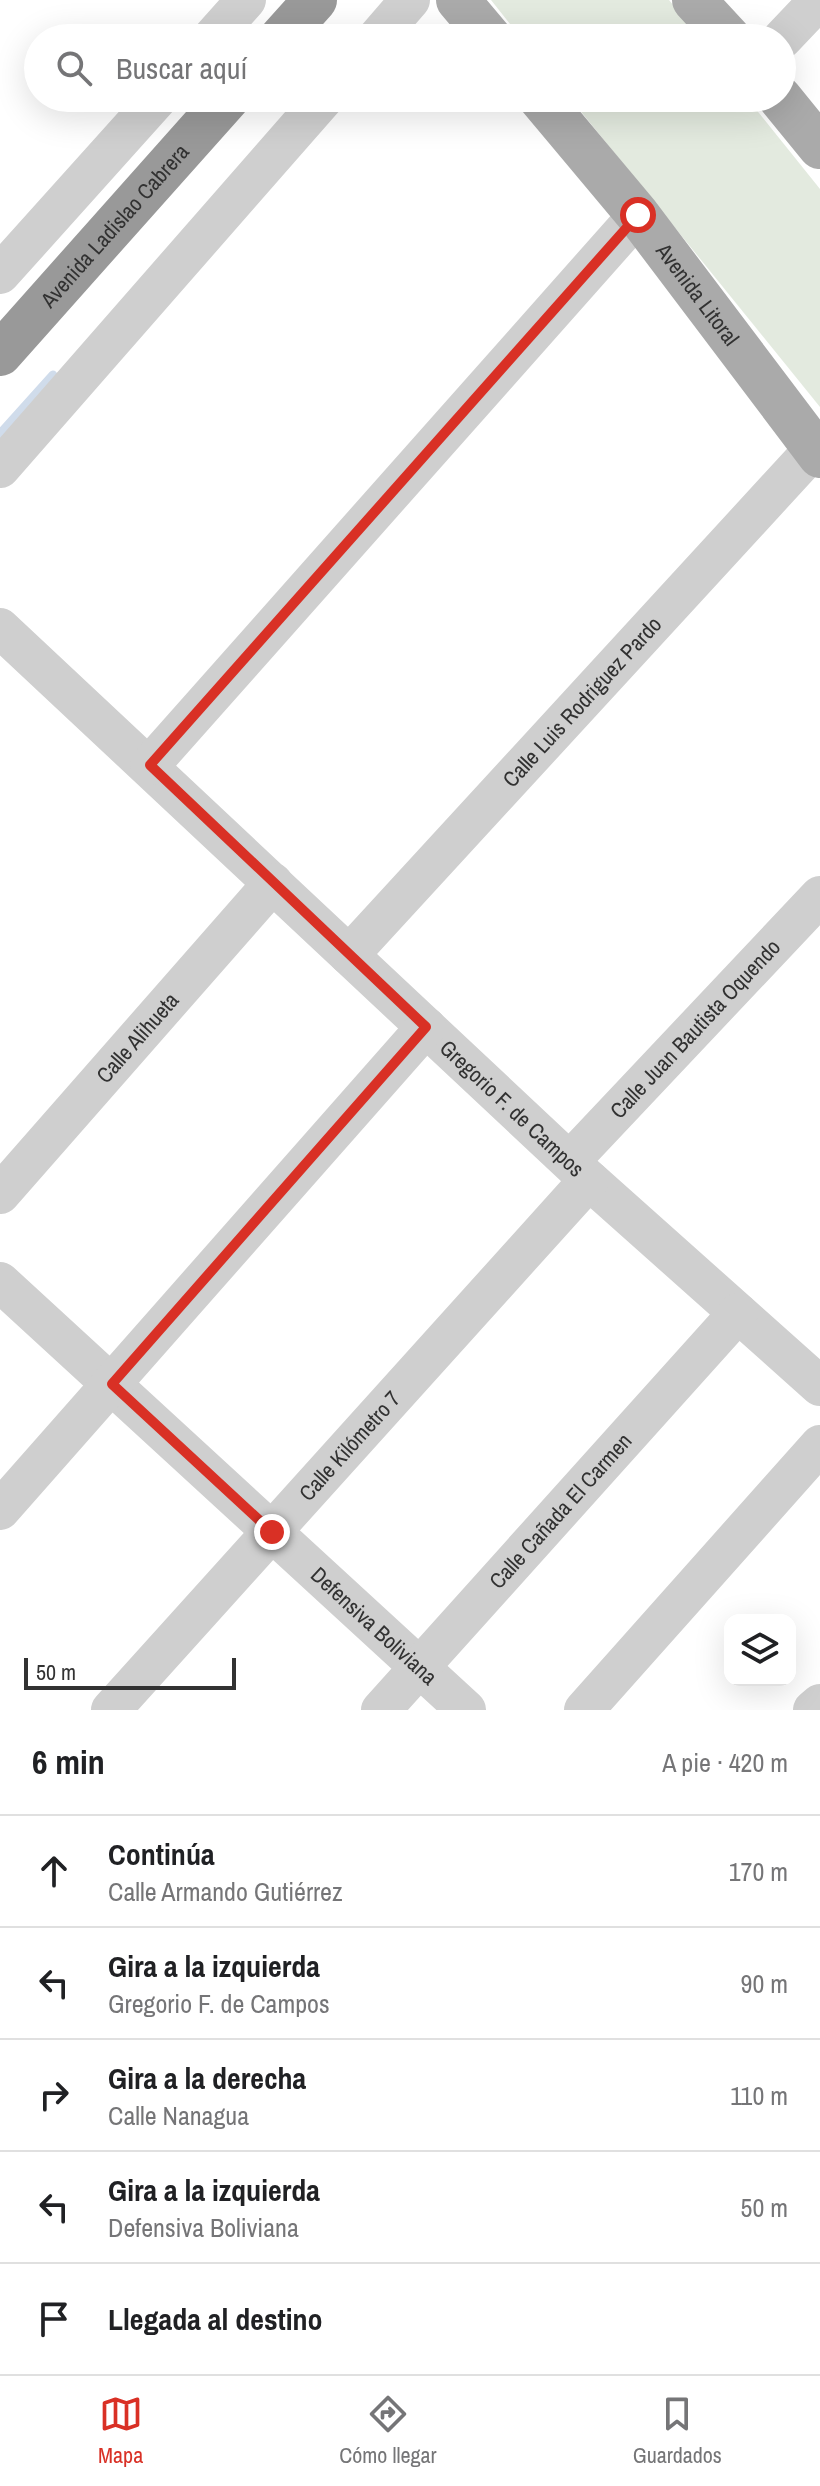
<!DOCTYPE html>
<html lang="es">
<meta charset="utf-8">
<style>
:root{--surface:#fff;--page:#f2f2f2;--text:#202124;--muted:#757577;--line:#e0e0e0;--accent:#d93025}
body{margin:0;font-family:"Archivo Narrow",sans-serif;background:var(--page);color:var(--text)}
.controls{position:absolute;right:24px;bottom:24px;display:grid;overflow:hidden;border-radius:16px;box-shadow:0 8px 32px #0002}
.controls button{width:72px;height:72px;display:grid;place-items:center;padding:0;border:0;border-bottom:2px solid var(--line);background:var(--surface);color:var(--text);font:40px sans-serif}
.scale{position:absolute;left:24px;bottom:20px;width:212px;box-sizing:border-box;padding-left:8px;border:4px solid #323232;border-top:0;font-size:22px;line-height:28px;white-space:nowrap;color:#323232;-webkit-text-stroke:6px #fff;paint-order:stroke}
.stop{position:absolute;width:24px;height:24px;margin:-18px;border:6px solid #d93025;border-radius:50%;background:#fff}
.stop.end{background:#d93025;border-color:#fff;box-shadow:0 2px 8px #0008}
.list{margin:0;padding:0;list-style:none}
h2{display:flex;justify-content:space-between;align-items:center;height:104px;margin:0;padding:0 32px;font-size:34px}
h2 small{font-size:26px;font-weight:400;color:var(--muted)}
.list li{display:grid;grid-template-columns:52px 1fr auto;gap:24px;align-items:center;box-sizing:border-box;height:112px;padding:0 32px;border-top:2px solid var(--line)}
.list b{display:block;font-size:30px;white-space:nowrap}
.list p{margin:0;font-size:26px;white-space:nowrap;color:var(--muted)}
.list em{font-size:26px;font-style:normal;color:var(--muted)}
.icon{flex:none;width:44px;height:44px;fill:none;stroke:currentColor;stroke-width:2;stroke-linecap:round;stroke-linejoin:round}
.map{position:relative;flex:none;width:820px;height:1710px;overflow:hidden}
.search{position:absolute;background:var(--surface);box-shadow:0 8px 32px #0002;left:24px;right:24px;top:24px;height:88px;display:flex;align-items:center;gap:20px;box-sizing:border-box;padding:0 28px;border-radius:44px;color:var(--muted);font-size:30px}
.sheet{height:664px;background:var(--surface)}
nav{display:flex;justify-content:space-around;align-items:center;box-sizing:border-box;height:112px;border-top:2px solid var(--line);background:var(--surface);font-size:22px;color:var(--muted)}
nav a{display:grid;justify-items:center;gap:4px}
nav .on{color:var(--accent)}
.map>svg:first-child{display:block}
</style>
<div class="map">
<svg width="820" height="1710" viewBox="0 0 820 1710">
<rect width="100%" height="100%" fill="#fff"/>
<g fill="#e3eadf">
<polygon points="491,0 669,0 700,38 521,38"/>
<polygon points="570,98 747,98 820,189 820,407"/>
</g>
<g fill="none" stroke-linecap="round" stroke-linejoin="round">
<polyline stroke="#d0dceb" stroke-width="9" points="0,434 53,375"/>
<g stroke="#cfcfcf" stroke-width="40">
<polyline points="212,38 246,0"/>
<polyline points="377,38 410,0"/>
<polyline points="782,39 819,0"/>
<polyline points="0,274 158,98"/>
<polyline points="0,468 324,98"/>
<path id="s1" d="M 0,628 L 589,1180 L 820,1386"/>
<polyline points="150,765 638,215"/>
<path id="s2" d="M 349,955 L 814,449"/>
<path id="s3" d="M 570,1161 L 820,896"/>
<path id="s4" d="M 0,1194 L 273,883"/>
<path id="s5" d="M 0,1282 L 466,1710"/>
<polyline points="0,1510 426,1027"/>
<path id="s6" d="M 111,1710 L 589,1180"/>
<path id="s7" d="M 381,1710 L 738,1313"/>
<polyline points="584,1710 820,1445"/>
<polyline points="813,1710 820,1704"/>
</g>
<g stroke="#aaa" stroke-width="44">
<polyline points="458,0 490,38"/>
<polyline points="694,0 729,38"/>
<path id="s8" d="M 540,98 L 638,215 L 820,456"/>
<polyline points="780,98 820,147"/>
</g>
<g stroke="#999" stroke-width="44">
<polyline points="281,38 315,0"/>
<path id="s9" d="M 0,354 L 228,98"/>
</g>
</g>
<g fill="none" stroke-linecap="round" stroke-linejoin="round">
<polyline stroke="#d93025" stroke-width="10" points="272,1532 112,1384 426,1027 150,765 638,215"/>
</g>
<g text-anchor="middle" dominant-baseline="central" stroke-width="8" stroke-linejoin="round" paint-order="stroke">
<g font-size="22" fill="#323232" stroke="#fff">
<text stroke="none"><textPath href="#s9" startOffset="172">Avenida Ladislao Cabrera</textPath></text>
<text stroke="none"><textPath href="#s8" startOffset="252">Avenida Litoral</textPath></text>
<text stroke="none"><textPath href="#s2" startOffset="344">Calle Luis Rodriguez Pardo</textPath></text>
<text stroke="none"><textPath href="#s3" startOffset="182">Calle Juan Bautista Oquendo</textPath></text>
<text stroke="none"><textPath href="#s4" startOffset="208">Calle Alihueta</textPath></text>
<text stroke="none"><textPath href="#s1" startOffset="702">Gregorio F. de Campos</textPath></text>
<text stroke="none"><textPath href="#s6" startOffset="356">Calle Kilómetro 7</textPath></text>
<text stroke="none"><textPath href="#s7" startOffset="268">Calle Cañada El Carmen</textPath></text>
<text stroke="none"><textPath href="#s5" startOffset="508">Defensiva Boliviana</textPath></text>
</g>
</g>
</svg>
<div class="controls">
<button><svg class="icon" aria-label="layers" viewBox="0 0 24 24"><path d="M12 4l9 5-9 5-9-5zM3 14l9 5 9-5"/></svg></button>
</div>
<div class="scale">50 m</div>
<div class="stop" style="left:638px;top:215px"></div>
<div class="stop end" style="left:272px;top:1532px"></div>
<div class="search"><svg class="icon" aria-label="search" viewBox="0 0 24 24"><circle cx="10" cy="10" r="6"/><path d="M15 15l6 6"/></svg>Buscar aquí</div>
</div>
<section class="sheet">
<h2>6 min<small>A pie · 420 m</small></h2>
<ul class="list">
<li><svg class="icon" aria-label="ahead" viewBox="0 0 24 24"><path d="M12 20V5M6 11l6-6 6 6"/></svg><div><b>Continúa</b><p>Calle Armando Gutiérrez</p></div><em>170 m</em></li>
<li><svg class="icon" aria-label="left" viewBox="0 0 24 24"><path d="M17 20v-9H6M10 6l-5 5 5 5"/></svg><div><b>Gira a la izquierda</b><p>Gregorio F. de Campos</p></div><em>90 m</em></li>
<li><svg class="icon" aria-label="right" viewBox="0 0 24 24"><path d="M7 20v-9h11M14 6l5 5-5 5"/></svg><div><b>Gira a la derecha</b><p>Calle Nanagua</p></div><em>110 m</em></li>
<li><svg class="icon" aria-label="left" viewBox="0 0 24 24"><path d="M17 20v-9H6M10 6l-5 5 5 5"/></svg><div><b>Gira a la izquierda</b><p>Defensiva Boliviana</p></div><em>50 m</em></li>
<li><svg class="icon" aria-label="arrive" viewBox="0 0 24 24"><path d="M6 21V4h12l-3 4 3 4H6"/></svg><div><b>Llegada al destino</b></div></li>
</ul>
</section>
<nav>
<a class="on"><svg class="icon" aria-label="map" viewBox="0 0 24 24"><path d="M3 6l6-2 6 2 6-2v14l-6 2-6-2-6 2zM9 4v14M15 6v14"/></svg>Mapa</a>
<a><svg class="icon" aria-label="directions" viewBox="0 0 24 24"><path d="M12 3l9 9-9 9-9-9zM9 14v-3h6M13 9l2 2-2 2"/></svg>Cómo llegar</a>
<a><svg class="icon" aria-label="saved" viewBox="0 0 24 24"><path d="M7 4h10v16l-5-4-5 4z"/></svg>Guardados</a>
</nav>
